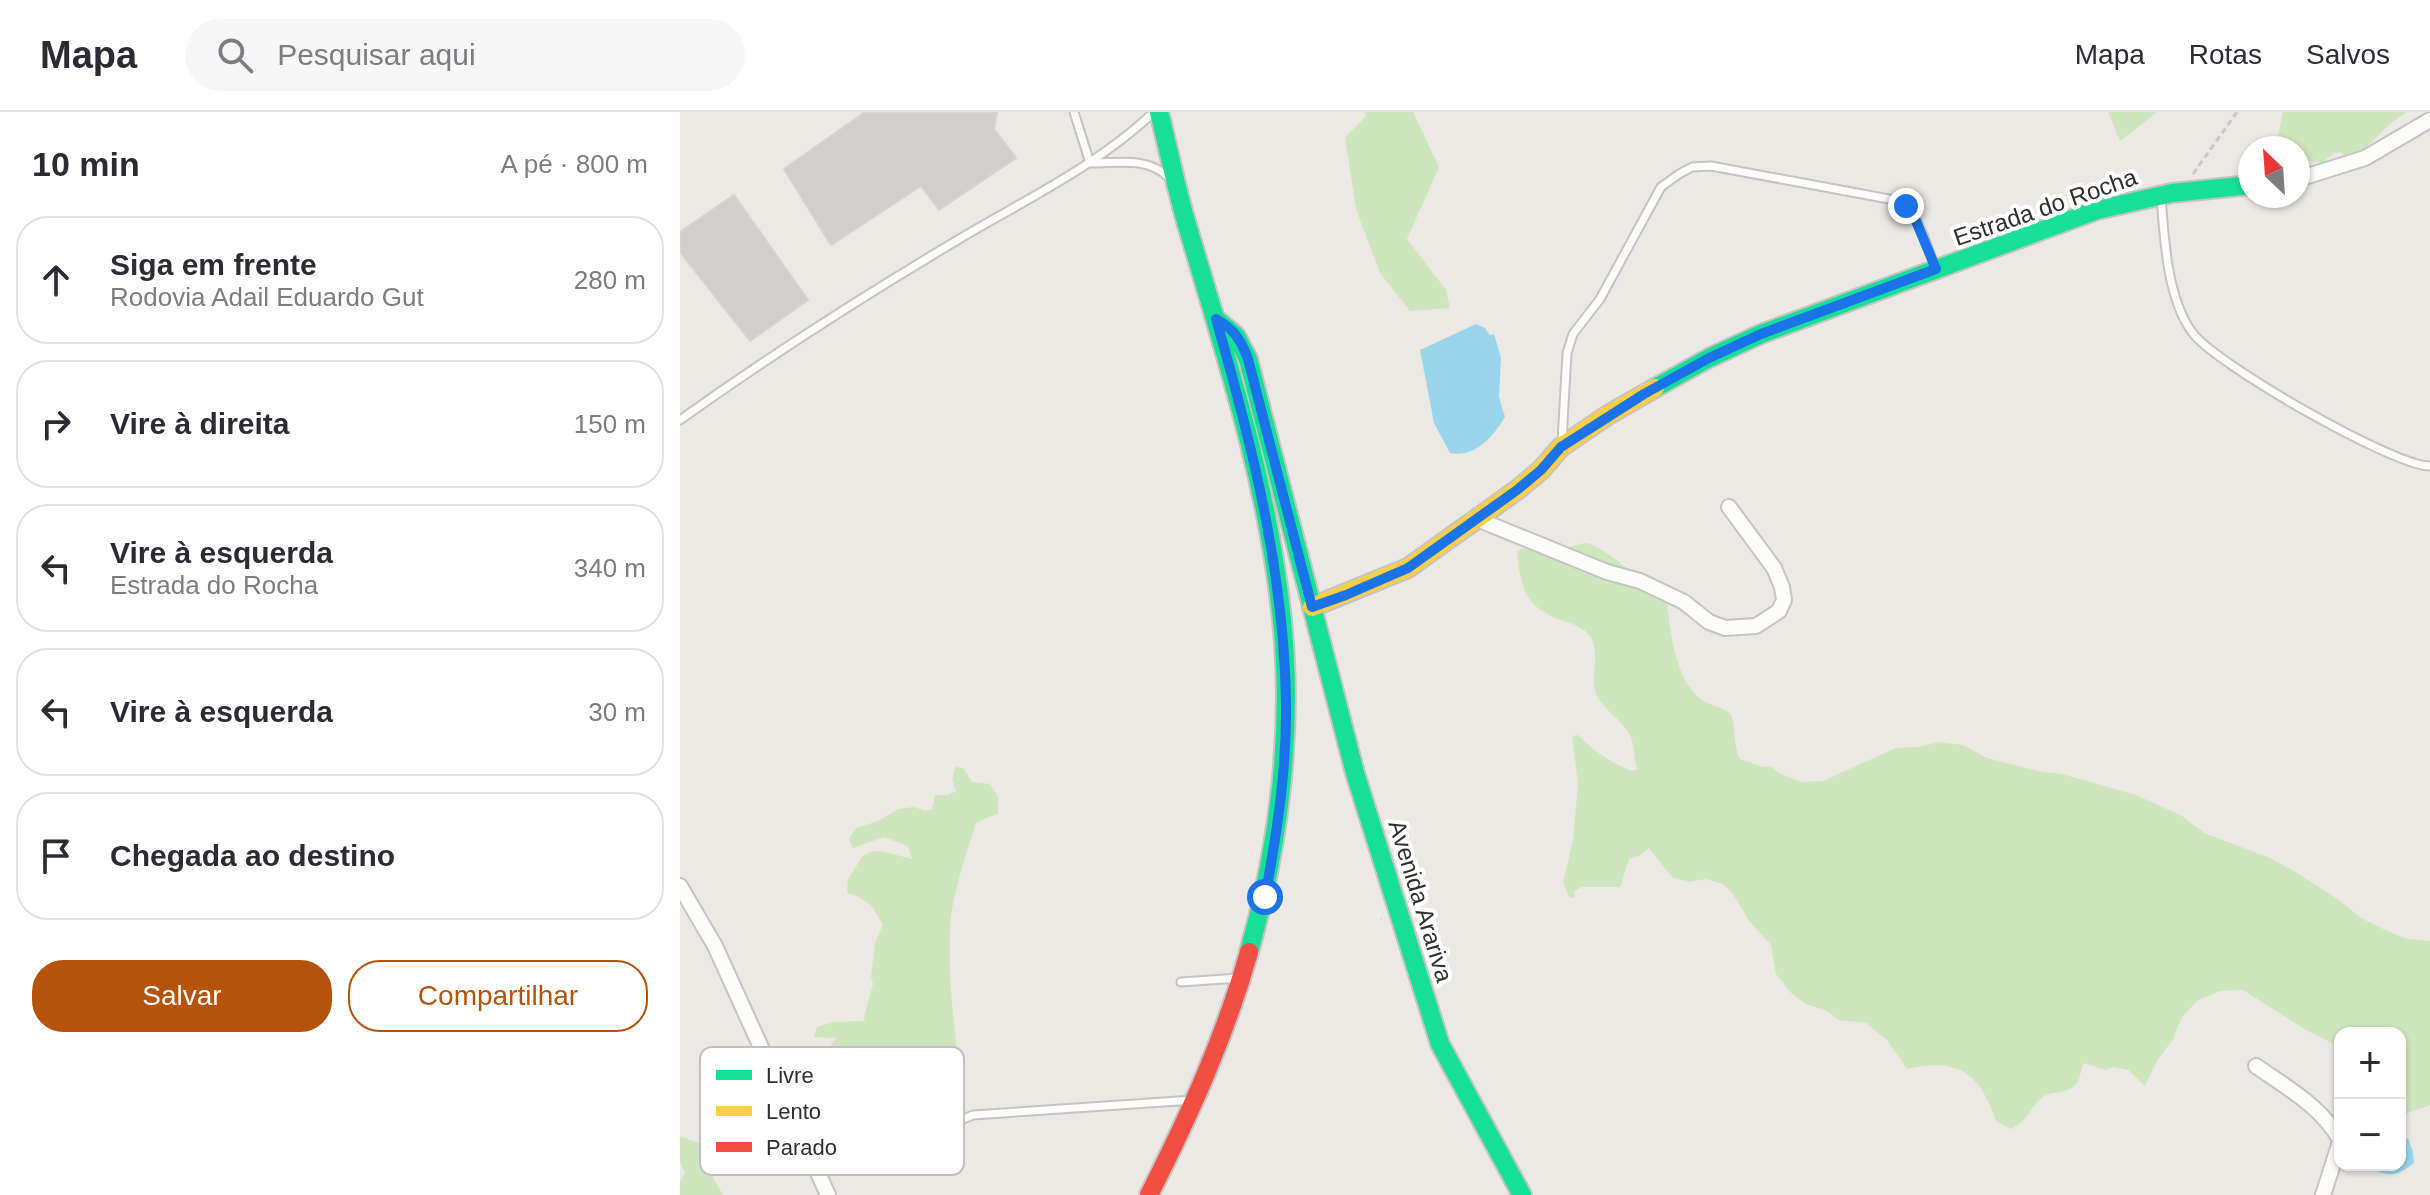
<!DOCTYPE html>
<html lang="pt">
<meta charset="utf-8">
<style>
:root{--surface:#fff;--page:#f7f7f7;--text:#2b2b33;--muted:#7c7c81;--line:#e1e1e2;--accent:#b45309}
body{margin:0;font-family:Helvetica,sans-serif;background:var(--page);color:var(--text)}
.controls{position:absolute;right:24px;bottom:24px;display:grid;overflow:hidden;border-radius:16px;box-shadow:0 2px 6px #0004}
.controls button{width:72px;height:72px;display:grid;place-items:center;padding:0;border:0;border-bottom:2px solid var(--line);background:var(--surface);color:var(--text);font:40px sans-serif}
.compass{position:absolute;left:1558px;top:24px;width:72px;height:72px;border-radius:50%;background:var(--surface);box-shadow:0 2px 6px #0004;rotate:335deg}
.stop{position:absolute;width:24px;height:24px;margin:-18px;border:6px solid #1a73e8;border-radius:50%;background:#fff}
.stop.end{background:#1a73e8;border-color:#fff;box-shadow:0 2px 8px #0008}
.list{margin:0;padding:0;list-style:none}
h2{display:flex;justify-content:space-between;align-items:center;height:104px;margin:0;padding:0 32px;font-size:34px}
h2 small{font-size:26px;font-weight:400;color:var(--muted)}
.list li{display:grid;grid-template-columns:52px 1fr auto;gap:24px;align-items:center;box-sizing:border-box;height:128px;margin:0 16px 16px;padding:0 16px;border:2px solid var(--line);border-radius:32px}
.list b{display:block;font-size:30px;white-space:nowrap}
.list p{margin:0;font-size:26px;white-space:nowrap;color:var(--muted)}
.list em{font-size:26px;font-style:normal;color:var(--muted)}
.actions{display:flex;gap:16px;padding:24px 32px}
.actions a{flex:1;padding:18px 0;border:2px solid var(--accent);border-radius:32px;text-align:center;font-size:28px;color:var(--accent)}
.actions .main{background:var(--accent);color:#fff}
.icon{flex:none;width:44px;height:44px;fill:none;stroke:currentColor;stroke-width:2;stroke-linecap:round;stroke-linejoin:round}
.map{position:relative;flex:none;width:1750px;height:1083px;overflow:hidden}
header{display:flex;align-items:center;gap:48px;box-sizing:border-box;height:112px;padding:0 40px;background:var(--surface);border-bottom:2px solid var(--line)}
header strong{font-size:38px}
nav{display:flex;gap:44px;margin-inline-start:auto;font-size:28px}
.search{width:560px;height:72px;background:var(--page);display:flex;align-items:center;gap:20px;box-sizing:border-box;padding:0 28px;border-radius:44px;color:var(--muted);font-size:30px}
main{display:flex}
aside{flex:1;background:var(--surface)}
.map>svg:first-child{display:block}
</style>
<header>
<strong>Mapa</strong>
<div class="search"><svg class="icon" aria-label="search" viewBox="0 0 24 24"><circle cx="10" cy="10" r="6"/><path d="M15 15l6 6"/></svg>Pesquisar aqui</div>
<nav><a>Mapa</a><a>Rotas</a><a>Salvos</a></nav>
</header>
<main>
<aside>
<h2>10 min<small>A pé · 800 m</small></h2>
<ul class="list">
<li><svg class="icon" aria-label="ahead" viewBox="0 0 24 24"><path d="M12 20V5M6 11l6-6 6 6"/></svg><div><b>Siga em frente</b><p>Rodovia Adail Eduardo Gut</p></div><em>280 m</em></li>
<li><svg class="icon" aria-label="right" viewBox="0 0 24 24"><path d="M7 20v-9h11M14 6l5 5-5 5"/></svg><div><b>Vire à direita</b></div><em>150 m</em></li>
<li><svg class="icon" aria-label="left" viewBox="0 0 24 24"><path d="M17 20v-9H6M10 6l-5 5 5 5"/></svg><div><b>Vire à esquerda</b><p>Estrada do Rocha</p></div><em>340 m</em></li>
<li><svg class="icon" aria-label="left" viewBox="0 0 24 24"><path d="M17 20v-9H6M10 6l-5 5 5 5"/></svg><div><b>Vire à esquerda</b></div><em>30 m</em></li>
<li><svg class="icon" aria-label="arrive" viewBox="0 0 24 24"><path d="M6 21V4h12l-3 4 3 4H6"/></svg><div><b>Chegada ao destino</b></div></li>
</ul>
<div class="actions"><a class="main">Salvar</a><a>Compartilhar</a></div>
</aside>
<div class="map">
<svg width="1750" height="1083" viewBox="0 0 1750 1083">
<rect width="100%" height="100%" fill="#ece8e4"/>
<g fill="#cee6be">
<polygon points="684,0 733,0 759,55 727,127 766,178 770,196 730,199 700,161 676,97 665,25 686,4"/>
<polygon points="1428,0 1477,0 1440,29"/>
<polygon points="1603,0 1727,0 1710,12 1673,49 1659,40 1654,41 1642,51 1618,46 1618,36 1599,36 1598,24"/>
<path d="M 908,431 C 942,446 958,470 987,492 C 991,522 995,568 1022,588 C 1029,593 1042,595 1051,602 C 1056,617 1053,633 1060,647 L 1083,655 L 1091,654 L 1099,661 L 1121,670 L 1143,669 L 1216,636 L 1238,635 L 1259,630 L 1283,633 L 1307,646 L 1358,659 L 1382,662 L 1456,683 L 1502,704 L 1524,721 L 1590,746 L 1614,759 L 1659,788 L 1681,806 L 1705,818 L 1727,827 L 1750,829 L 1750,993 L 1720,1004 L 1720,921 L 1660,921 L 1660,939 L 1650,930 L 1626,918 L 1563,878 L 1540,879 L 1517,889 L 1502,905 L 1493,927 L 1477,949 L 1465,974 L 1448,958 L 1434,955 L 1425,958 L 1404,951 C 1401,956 1401,963 1398,969 C 1389,984 1375,977 1363,985 C 1350,993 1350,1009 1331,1017 L 1316,1009 C 1300,961 1278,945 1227,957 L 1207,928 L 1186,911 L 1159,908 L 1147,899 L 1126,892 L 1111,881 L 1096,862 L 1091,833 L 1070,810 L 1053,782 L 1043,772 L 1026,767 L 1009,770 L 992,765 L 969,736 L 961,743 L 949,747 L 940,775 L 902,775 L 894,779 L 895,786 L 889,785 L 883,771 L 893,728 L 898,672 L 892,624 L 898,623 C 914,639 931,651 952,659 L 958,657 C 952,645 956,634 949,622 C 942,608 925,599 917,584 C 908,566 922,543 910,524 C 903,515 893,512 884,509 C 844,495 841,477 837,439 C 850,432 862,443 876,440 C 888,437 893,432 908,431 Z"/>
<path d="M 276,654 L 284,657 L 292,670 L 310,672 L 318,685 L 318,701 L 296,711 C 286,742 270,789 270,820 C 269,847 270,875 273,901 C 276,934 283,969 274,1000 L 262,1004 L 212,1007 L 192,1016 L 138,1022 L 99,946 L 105,938 L 124,943 L 147,939 L 156,926 L 134,925 L 137,915 L 153,910 L 185,909 L 184,905 L 193,872 L 191,865 L 195,831 L 203,813 L 191,793 L 179,785 L 167,781 L 168,767 L 182,745 L 190,740 L 201,739 L 232,747 L 228,734 L 204,725 L 173,736 L 169,727 L 176,716 L 198,709 L 218,697 L 234,695 L 245,699 L 252,697 L 255,683 L 268,683 L 276,679 L 272,667 Z"/>
<polygon points="0,1024 18,1031 31,1039 32,1046 29,1058 43,1083 0,1083 0,1069 5,1061 0,1050"/>
</g>
<g fill="#99d6ec">
<path d="M 796,212 L 805,216 L 810,223 L 814,222 L 821,246 L 819,285 L 825,305 C 813,325 795,346 770,341 L 754,311 L 740,238 Z"/>
<path d="M 1728,1026 L 1733,1040 L 1734,1051 C 1717,1065 1706,1066 1688,1053 L 1720,1053 L 1720,1036 L 1723,1027 Z"/>
</g>
<g fill="#d1cecb" stroke="#d7d4d0" stroke-width="2">
<polygon points="185,0 317,0 314,17 336,46 259,98 241,74 151,133 104,57"/>
<polygon points="54,83 128,188 70,229 0,140 0,120"/>
</g>
<g fill="none" stroke-linecap="round" stroke-linejoin="round">
<defs>
<g id="lane">
<polyline points="394,0 410,51"/>
<path d="M 413,51 C 439,51 468,45 488,65"/>
<path d="M 1481,84 C 1484,125 1487,186 1512,220 C 1533,251 1715,355 1750,354"/>
<path d="M 0,308 C 91,243 185,183 281,126 C 347,87 418,53 474,0"/>
<path d="M 882,329 L 887,241 L 893,222 L 920,187 L 981,75 L 999,62 L 1012,55 L 1031,54 L 1209,87 C 1240,97 1244,127 1255,155"/>
<polyline points="501,870 559,866"/>
<polyline points="269,1013 293,1003 513,988"/>
</g>
<g id="street">
<polyline points="1618,67 1685,46 1750,8"/>
<polyline points="797,407 927,460 960,469 1004,490 1029,510 1045,516 1076,514 1099,499 1104,488 1102,475 1094,456 1049,395"/>
<polyline points="0,774 35,834 148,1083"/>
<path d="M 1576,954 C 1606,975 1642,995 1660,1028"/>
<polyline points="1643,1083 1660,1030"/>
</g>
<g id="fast">
<path d="M 479,0 C 488,35 495,71 505,106 C 543,236 586,363 601,499 C 614,612 600,730 569,840"/>
<polyline points="536,207 556,224 568,247 675,661 760,932 842,1083"/>
<polyline points="975,276 1029,246 1081,222 1417,98 1492,81 1570,73"/>
</g>
<polyline id="slow" points="632,495 728,456 837,378 861,358 881,335 928,303 975,276"/>
<path id="jam" d="M 469,1083 C 509,1004 545,925 569,840"/>
</defs>
<use href="#lane" stroke="#c5c4c5" stroke-width="11"/>
<use href="#street" stroke="#c5c4c5" stroke-width="18"/>
<use href="#fast" stroke="#c5c4c5" stroke-width="22"/>
<use href="#slow" stroke="#c5c4c5" stroke-width="22"/>
<use href="#jam" stroke="#c5c4c5" stroke-width="22"/>
<polyline stroke="#c9c9c8" stroke-width="3" stroke-dasharray="6 4" stroke-linecap="butt" points="1513,62 1557,0"/>
<use href="#lane" stroke="#fcfcfb" stroke-width="7"/>
<use href="#street" stroke="#fcfcfb" stroke-width="14"/>
<use href="#fast" stroke="#16e098" stroke-width="18"/>
<use href="#slow" stroke="#ffcf43" stroke-width="18"/>
<use href="#jam" stroke="#f24e42" stroke-width="18"/>
</g>
<g fill="none" stroke-linecap="round" stroke-linejoin="round">
<path stroke="#1a73e8" stroke-width="10" d="M 585,785 C 597,721 607,656 606,590 C 604,459 572,332 536,207 C 554,217 561,228 568,247 L 632,495 L 666,483 L 728,456 L 837,378 L 861,358 L 881,335 L 964,282 L 1029,246 L 1081,222 L 1256,157 L 1236,109 L 1226,94"/>
</g>
<g text-anchor="middle" dominant-baseline="central" stroke-width="8" stroke-linejoin="round" paint-order="stroke">
<g font-size="24" fill="#2e2e2e" stroke="#fff">
<text transform="translate(1365 95) rotate(-19)">Estrada do Rocha</text>
<text transform="translate(741 789) rotate(73)">Avenida Arariva</text>
</g>
</g>
<rect x="20" y="935" width="264" height="128" rx="12" fill="#fff" stroke="#c0c0c0" stroke-width="2"/>
<rect x="36" y="958" width="36" height="10" fill="#16e098"/>
<rect x="36" y="994" width="36" height="10" fill="#ffcf43"/>
<rect x="36" y="1030" width="36" height="10" fill="#f24e42"/>
<g font-size="22" fill="#2e2e2e">
<text x="86" y="971">Livre</text>
<text x="86" y="1007">Lento</text>
<text x="86" y="1043">Parado</text>
</g>
</svg>
<div class="controls">
<button>+</button>
<button>−</button>
</div>
<svg class="compass" viewBox="-18 -18 36 36"><path d="M0-13l5 13h-10z" fill="#e53935"/><path d="M0 13l5-13h-10z" fill="#7c7c81"/></svg>
<div class="stop" style="left:585px;top:785px"></div>
<div class="stop end" style="left:1226px;top:94px"></div>
</div>
</main>
